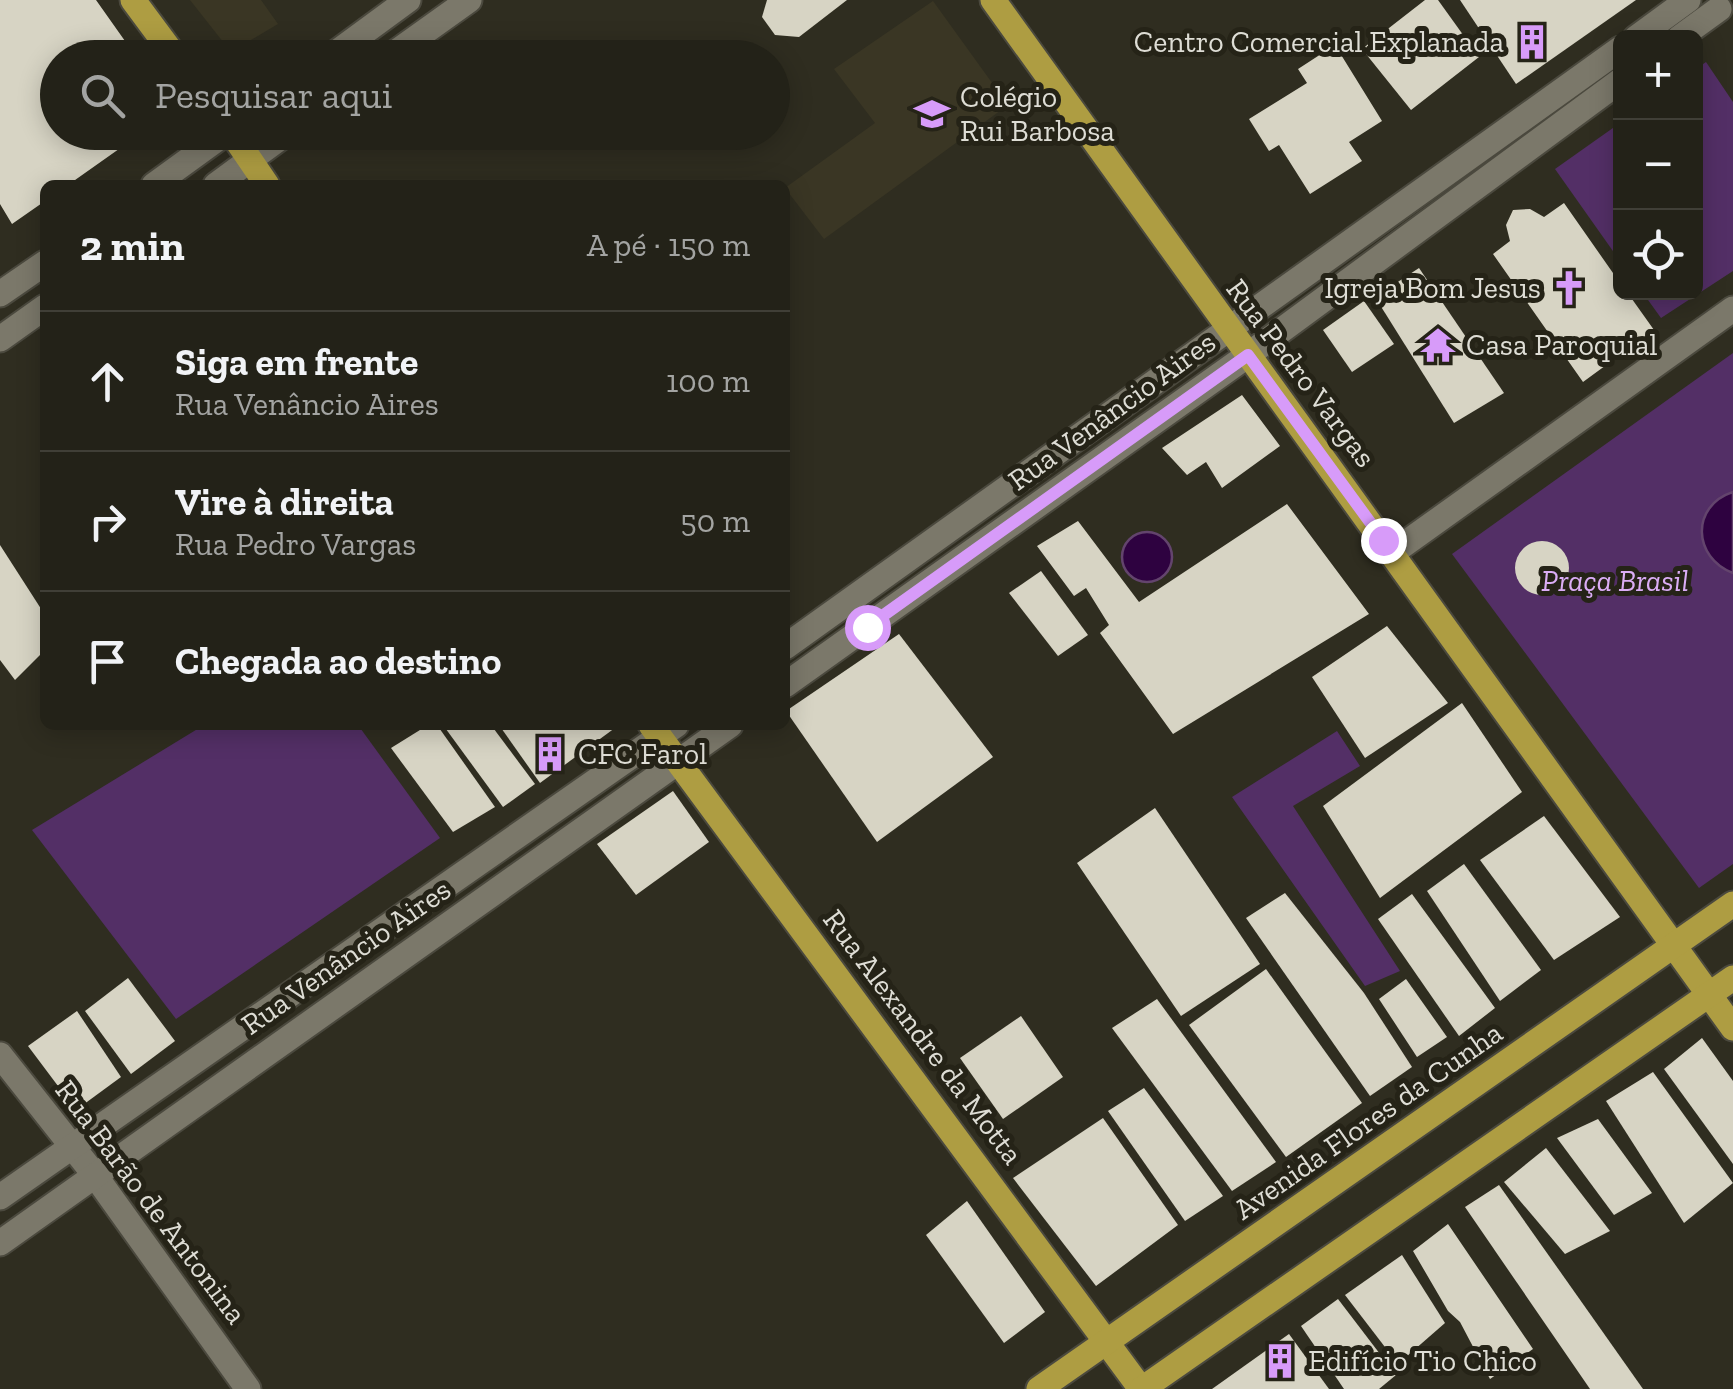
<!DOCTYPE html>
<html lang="pt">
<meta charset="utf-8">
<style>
:root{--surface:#232218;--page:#2f2f25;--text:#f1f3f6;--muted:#a3a4a2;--line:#403f37}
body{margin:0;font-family:"Zilla Slab",serif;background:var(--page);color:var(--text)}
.controls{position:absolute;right:30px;top:30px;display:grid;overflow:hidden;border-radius:15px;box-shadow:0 5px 25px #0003}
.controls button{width:90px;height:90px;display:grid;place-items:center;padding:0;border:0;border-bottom:2px solid var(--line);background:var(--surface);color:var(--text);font:50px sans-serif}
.stop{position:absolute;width:30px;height:30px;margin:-22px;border:8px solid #d79bf9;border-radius:50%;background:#fff}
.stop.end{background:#d79bf9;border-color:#fff;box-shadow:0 2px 10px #0008}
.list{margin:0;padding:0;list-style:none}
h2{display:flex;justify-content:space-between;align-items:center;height:130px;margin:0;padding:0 40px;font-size:42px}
h2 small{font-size:32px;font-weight:400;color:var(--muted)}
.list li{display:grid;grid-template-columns:65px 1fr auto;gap:30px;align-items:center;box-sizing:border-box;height:140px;padding:0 40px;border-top:2px solid var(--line)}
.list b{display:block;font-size:38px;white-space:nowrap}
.list p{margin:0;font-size:32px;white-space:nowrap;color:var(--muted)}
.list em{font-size:32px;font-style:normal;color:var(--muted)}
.icon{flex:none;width:55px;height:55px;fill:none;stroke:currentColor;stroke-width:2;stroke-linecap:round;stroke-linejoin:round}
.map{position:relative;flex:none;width:1733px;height:1389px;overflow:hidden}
.search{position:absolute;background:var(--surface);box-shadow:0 5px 25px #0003;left:40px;top:40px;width:750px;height:110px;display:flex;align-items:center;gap:25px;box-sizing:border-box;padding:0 35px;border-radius:55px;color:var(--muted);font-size:38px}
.panel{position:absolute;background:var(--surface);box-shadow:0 5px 25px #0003;left:40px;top:180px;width:750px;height:550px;border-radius:15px}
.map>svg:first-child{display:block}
</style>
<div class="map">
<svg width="1733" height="1389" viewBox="0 0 1733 1389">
<rect width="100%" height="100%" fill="#2f2d20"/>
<g fill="#3a3624">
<polygon points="190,0 261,0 278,24 231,52"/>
<polygon points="933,1 1008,105 824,239 785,188 875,123 834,69"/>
</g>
<g fill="#532f66">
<polygon points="1706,62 1733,102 1733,271 1661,318 1643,293 1696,292 1696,69"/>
<polygon points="1620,123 1620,261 1555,169"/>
<polygon points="1733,353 1733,864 1699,888 1452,554"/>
<polygon points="204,725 358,725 440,838 176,1019 32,830"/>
<polygon points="1337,731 1360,766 1293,806 1400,971 1365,986 1232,797"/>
</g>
<g fill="#2e0240" stroke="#63446d" stroke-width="2.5">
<path d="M 1733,492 L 1733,573 C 1693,558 1690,506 1733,492 Z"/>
<circle cx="1147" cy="557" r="25"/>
</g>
<g fill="#d7d4c4">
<polygon points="0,0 96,0 137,58 58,58 58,132 143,132 68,185 45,185 45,201 12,224 0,204"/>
<polygon points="767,0 847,0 799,37 775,35 762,17"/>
<polygon points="1425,0 1438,0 1479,57 1411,110 1362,49"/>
<polygon points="1460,0 1636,0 1516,84"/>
<polygon points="1335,45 1382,121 1349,142 1362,161 1310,194 1279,145 1269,151 1249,119 1307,83 1298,69"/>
<polygon points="1564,203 1620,283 1620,292 1627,292 1654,330 1583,382 1493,254 1510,241 1506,225 1513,210 1530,209 1544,217"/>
<polygon points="1419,268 1504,393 1454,423 1375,297"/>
<polygon points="1364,301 1394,344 1352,372 1323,330"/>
<polygon points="1242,395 1280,446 1222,488 1206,462 1187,475 1162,448"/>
<polygon points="1287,504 1369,614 1173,734 1100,633 1109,625 1086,588 1074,596 1037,546 1078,521 1139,602"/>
<circle cx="1542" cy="568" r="27"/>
<polygon points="0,545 45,615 45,650 15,680 0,660"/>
<polygon points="1041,571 1088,635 1058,656 1009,593"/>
<polygon points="1387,626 1448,703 1365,758 1312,677"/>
<polygon points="899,634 993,757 877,842 786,711"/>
<polygon points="1462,703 1522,792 1380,898 1323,806"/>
<polygon points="428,725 437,725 495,807 453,832 391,748"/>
<polygon points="443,725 491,725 535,784 503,807"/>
<polygon points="499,725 619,725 540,783"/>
<polygon points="673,791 709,842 636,895 597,844"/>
<polygon points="1155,808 1260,964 1181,1016 1077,863"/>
<polygon points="1544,816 1620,917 1554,960 1480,860"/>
<polygon points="1464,864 1541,970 1500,1001 1427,891"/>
<polygon points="1285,893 1364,993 1412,1067 1370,1096 1246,918"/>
<polygon points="1412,894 1495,1008 1459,1036 1378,919"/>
<polygon points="1266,969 1362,1103 1286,1157 1189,1025"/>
<polygon points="128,978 175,1041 131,1074 85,1011"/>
<polygon points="1406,979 1447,1037 1417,1057 1379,999"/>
<polygon points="1157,999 1276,1162 1232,1191 1112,1028"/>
<polygon points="77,1011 121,1077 76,1110 28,1046"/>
<polygon points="1021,1016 1063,1077 1003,1119 960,1058"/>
<polygon points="1702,1038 1733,1081 1733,1164 1664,1069"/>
<polygon points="1653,1072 1733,1183 1684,1223 1606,1101"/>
<polygon points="1144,1088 1223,1196 1185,1221 1108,1111"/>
<polygon points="1103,1118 1178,1225 1096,1286 1013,1178"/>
<polygon points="1598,1119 1652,1193 1614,1215 1557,1138"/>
<polygon points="1546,1148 1610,1231 1565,1254 1504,1182"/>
<polygon points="1499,1185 1643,1389 1590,1389 1465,1207"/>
<polygon points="967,1201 1045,1312 1004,1343 926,1235"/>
<polygon points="1448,1224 1533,1349 1490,1379 1460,1322 1448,1311 1413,1251"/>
<polygon points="1402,1255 1445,1323 1398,1364 1345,1295"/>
<polygon points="1338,1299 1396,1375 1379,1389 1344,1389 1301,1326"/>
<polygon points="1289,1334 1329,1389 1212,1389"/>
</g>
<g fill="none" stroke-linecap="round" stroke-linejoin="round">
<defs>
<g id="minor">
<polyline points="1636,38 1688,0"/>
<polyline points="1679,38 1719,9"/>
<polyline points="329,58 408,0"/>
<polyline points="388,58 469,0"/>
<polyline points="154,185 227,132"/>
<polyline points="216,185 288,132"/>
<polyline points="0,294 45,263"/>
<polyline points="0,339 45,307"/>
<polyline points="1392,553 1733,309"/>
<polyline points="785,647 1620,49"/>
<polyline points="785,685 1248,355 1620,81"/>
<polyline points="0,1055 94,1174 248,1389"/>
<polyline points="0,1197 676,725"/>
<polyline points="0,1243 730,725"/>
</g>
<g id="major">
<polyline points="133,0 176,58"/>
<polyline points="993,0 1733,1028"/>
<polyline points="231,132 267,185"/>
<polyline points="651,725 1141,1389"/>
<polyline points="1039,1389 1733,904"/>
<polyline points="1142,1389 1733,978"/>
</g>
</defs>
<use href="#minor" stroke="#4b493e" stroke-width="29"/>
<use href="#major" stroke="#4b493e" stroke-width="29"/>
<use href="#minor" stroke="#7b786a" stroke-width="25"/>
<use href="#major" stroke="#ae9d42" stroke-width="25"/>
</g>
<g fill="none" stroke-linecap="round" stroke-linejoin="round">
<polyline stroke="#d79bf9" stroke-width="12" points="867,627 1248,355 1383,540"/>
</g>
<defs>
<symbol id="building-bare" viewBox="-9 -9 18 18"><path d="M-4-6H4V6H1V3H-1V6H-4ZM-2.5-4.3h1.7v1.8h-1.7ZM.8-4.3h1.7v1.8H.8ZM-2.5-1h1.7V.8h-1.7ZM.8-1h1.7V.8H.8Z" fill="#d79bf9" stroke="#252317" stroke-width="2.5" paint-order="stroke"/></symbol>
<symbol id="school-bare" viewBox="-9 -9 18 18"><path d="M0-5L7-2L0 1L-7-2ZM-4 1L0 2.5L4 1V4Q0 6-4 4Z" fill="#d79bf9" stroke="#252317" stroke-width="2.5" paint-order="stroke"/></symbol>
<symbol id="church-bare" viewBox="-9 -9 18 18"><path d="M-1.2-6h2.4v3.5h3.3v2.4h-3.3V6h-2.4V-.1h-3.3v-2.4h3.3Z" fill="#d79bf9" stroke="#252317" stroke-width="2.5" paint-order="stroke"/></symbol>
<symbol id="temple-bare" viewBox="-9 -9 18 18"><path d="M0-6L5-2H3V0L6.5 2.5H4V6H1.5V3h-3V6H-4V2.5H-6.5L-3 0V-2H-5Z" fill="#d79bf9" stroke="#252317" stroke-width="2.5" paint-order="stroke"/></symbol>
</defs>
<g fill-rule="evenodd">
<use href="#building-bare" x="1507" y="17" width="50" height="50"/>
<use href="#school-bare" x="907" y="89" width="50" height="50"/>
<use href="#church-bare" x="1544" y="263" width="50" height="50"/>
<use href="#temple-bare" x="1413" y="320" width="50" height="50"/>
<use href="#building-bare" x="525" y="729" width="50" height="50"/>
<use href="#building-bare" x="1255" y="1336" width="50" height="50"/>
</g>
<g text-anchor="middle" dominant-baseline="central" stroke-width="10" stroke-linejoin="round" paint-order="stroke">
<g font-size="30" fill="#deddd5" stroke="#252317" text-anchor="start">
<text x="1504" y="42" text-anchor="end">Centro Comercial Explanada</text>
<text x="960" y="97">Colégio<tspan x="960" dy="34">Rui Barbosa</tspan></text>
<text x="1541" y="288" text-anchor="end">Igreja Bom Jesus</text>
<text x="1466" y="345">Casa Paroquial</text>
<text x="578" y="754">CFC Farol</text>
<text x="1308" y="1361">Edifício Tio Chico</text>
</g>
<g font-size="30" fill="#deddd5" stroke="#252317">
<text transform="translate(1301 373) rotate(53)">Rua Pedro Vargas</text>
<text transform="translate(1112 411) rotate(-36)">Rua Venâncio Aires</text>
<text transform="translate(346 957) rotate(-35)">Rua Venâncio Aires</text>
<text transform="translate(923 1037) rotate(53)">Rua Alexandre da Motta</text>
<text transform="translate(1368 1121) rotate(-35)">Avenida Flores da Cunha</text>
<text transform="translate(151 1202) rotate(53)">Rua Barão de Antonina</text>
</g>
<g font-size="30" font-style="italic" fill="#dbadf6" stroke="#252317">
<text x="1615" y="581">Praça Brasil</text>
</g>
</g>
</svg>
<div class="controls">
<button>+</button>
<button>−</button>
<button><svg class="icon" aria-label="locate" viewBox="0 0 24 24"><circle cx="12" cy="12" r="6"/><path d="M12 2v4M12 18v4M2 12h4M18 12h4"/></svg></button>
</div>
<div class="stop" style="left:867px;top:627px"></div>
<div class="stop end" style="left:1383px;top:540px"></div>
<div class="search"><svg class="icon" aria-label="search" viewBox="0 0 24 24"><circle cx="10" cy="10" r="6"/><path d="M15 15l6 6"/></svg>Pesquisar aqui</div>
<section class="panel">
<h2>2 min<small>A pé · 150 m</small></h2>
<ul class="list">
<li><svg class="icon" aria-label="ahead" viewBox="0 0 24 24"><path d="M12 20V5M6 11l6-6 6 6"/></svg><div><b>Siga em frente</b><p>Rua Venâncio Aires</p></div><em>100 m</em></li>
<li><svg class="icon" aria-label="right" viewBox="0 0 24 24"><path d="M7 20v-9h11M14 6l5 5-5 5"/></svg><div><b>Vire à direita</b><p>Rua Pedro Vargas</p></div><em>50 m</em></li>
<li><svg class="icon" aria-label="arrive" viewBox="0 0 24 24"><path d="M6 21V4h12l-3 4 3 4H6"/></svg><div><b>Chegada ao destino</b></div></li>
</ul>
</section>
</div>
